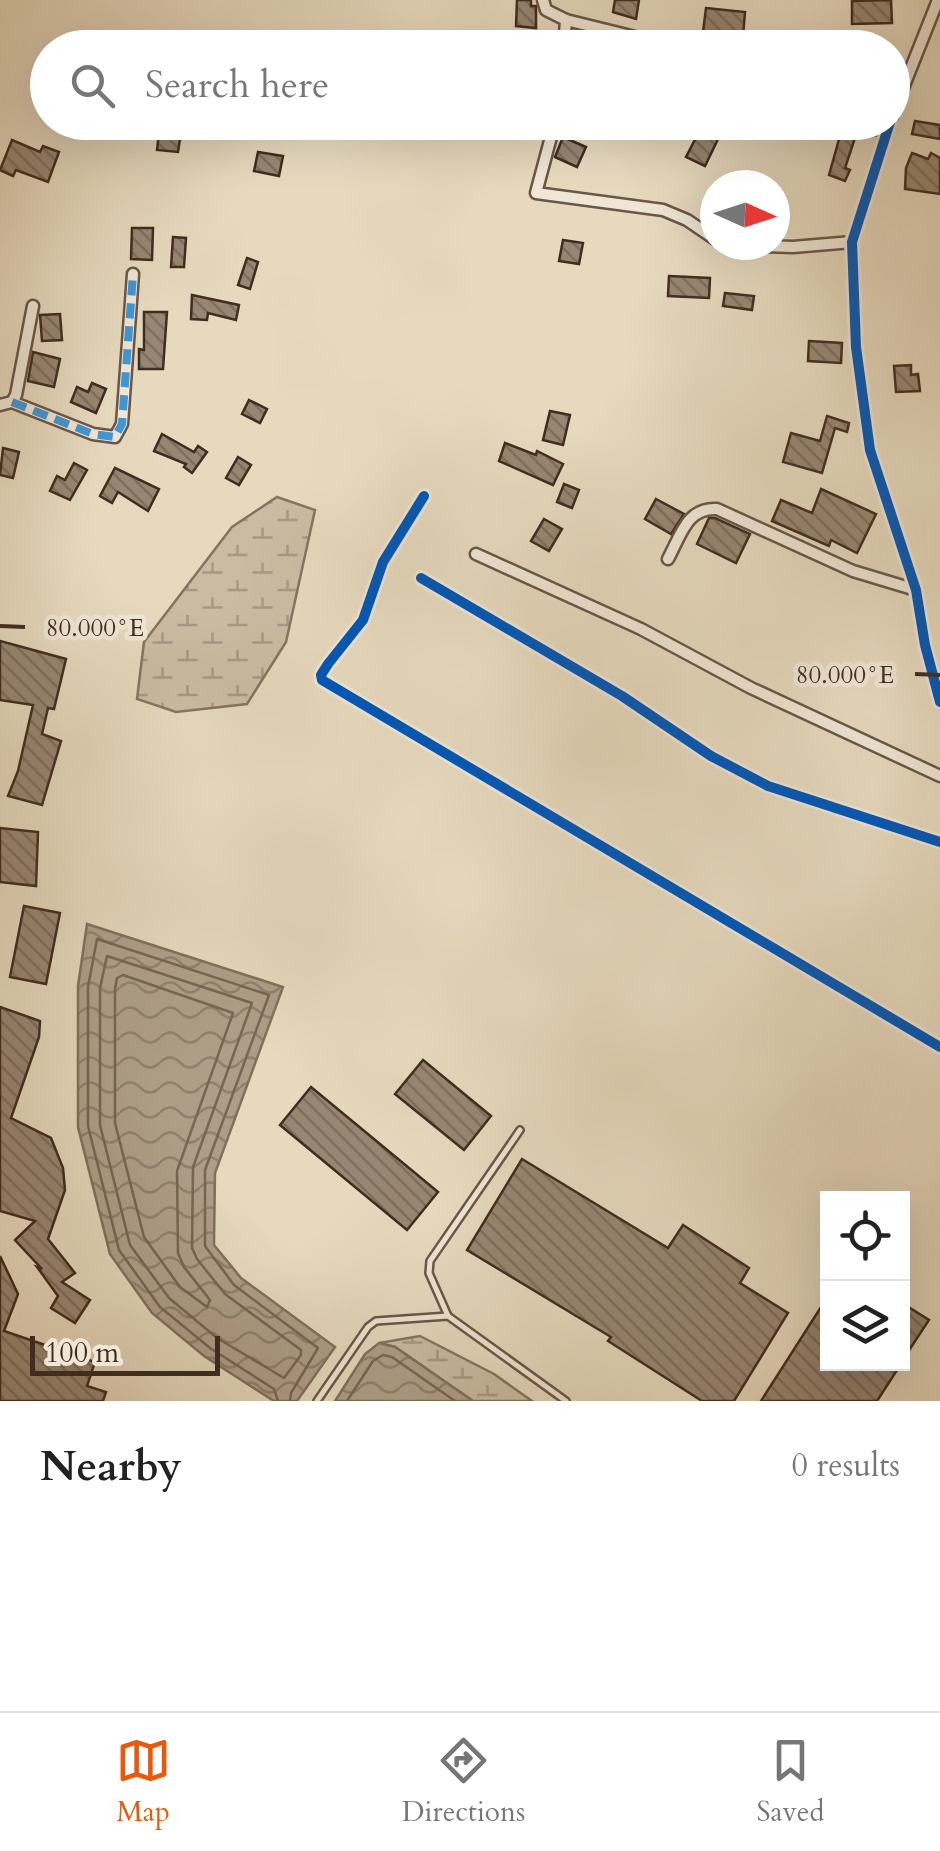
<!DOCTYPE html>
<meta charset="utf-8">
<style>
:root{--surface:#fff;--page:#f2f2f2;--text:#222;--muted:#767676;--line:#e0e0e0;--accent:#ea580c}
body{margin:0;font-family:Cardo,serif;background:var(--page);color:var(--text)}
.controls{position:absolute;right:30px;bottom:30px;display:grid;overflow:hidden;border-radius:0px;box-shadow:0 10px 40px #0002}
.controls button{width:90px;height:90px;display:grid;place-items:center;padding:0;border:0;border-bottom:2px solid var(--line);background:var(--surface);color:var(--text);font:50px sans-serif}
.compass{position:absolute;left:700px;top:170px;width:90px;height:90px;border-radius:50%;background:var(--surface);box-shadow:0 10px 40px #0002;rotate:93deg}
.scale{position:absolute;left:30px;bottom:25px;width:190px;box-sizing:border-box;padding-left:10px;border:5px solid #412c20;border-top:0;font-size:28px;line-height:35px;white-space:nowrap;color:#412c20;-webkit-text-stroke:8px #efe6d5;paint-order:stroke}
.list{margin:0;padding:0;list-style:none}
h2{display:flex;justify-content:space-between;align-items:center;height:130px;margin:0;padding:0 40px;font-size:42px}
h2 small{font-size:32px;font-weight:400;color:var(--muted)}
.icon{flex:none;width:55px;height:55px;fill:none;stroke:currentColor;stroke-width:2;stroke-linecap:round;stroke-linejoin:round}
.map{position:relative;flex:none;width:940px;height:1401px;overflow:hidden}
.search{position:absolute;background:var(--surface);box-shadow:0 10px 40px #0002;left:30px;right:30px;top:30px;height:110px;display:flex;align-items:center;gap:25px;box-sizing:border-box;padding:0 35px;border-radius:55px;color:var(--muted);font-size:38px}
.sheet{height:310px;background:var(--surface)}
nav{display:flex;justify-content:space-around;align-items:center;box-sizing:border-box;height:140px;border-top:2px solid var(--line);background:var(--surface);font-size:28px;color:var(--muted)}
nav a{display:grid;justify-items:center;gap:5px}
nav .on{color:var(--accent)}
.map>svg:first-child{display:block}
</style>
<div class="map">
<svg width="940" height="1401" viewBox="0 0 940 1401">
<defs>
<pattern id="wetland-marsh" width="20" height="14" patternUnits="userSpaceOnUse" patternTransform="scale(2.5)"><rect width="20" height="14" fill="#cabca3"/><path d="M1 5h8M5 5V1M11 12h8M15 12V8" fill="none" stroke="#a69984"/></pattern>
<pattern id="water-waves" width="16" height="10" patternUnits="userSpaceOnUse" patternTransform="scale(2.5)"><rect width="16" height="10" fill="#ae9e88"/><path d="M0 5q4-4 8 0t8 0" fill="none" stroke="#8f816f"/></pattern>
<pattern id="building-back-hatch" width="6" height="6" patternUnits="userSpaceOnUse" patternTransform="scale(2.5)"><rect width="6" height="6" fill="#978672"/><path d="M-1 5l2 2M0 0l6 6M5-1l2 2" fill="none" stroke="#7d6e5d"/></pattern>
</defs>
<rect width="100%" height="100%" fill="#e6d9be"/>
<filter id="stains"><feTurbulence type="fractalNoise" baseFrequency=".002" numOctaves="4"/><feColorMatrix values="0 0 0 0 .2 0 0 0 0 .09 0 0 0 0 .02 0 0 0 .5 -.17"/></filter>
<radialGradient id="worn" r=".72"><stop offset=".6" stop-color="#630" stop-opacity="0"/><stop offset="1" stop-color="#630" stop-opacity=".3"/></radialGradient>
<g fill="url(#wetland-marsh)" stroke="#867462" stroke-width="2.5">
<polygon points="277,497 315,510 286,642 247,704 176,712 137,699 144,642 232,527"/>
<polygon points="420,1336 494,1374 532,1401 473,1401 395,1347 379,1343"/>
</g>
<g fill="url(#water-waves)" stroke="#82705e" stroke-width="2.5">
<polygon points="87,924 283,987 215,1173 214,1245 241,1278 335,1347 297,1401 274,1401 204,1356 152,1313 110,1254 78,1127 78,986"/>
<polygon points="379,1343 395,1347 473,1401 335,1401 365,1354"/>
</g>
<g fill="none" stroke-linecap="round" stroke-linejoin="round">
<g stroke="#786554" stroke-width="2.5">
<polygon points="107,956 252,1003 193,1167 192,1248 197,1259 225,1294 301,1350 301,1355 284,1378 217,1338 169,1298 130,1245 100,1125 100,988"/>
<polygon points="123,975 233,1013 177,1171 178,1253 184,1267 210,1300 207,1307 180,1287 144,1237 115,1123 115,989 117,978"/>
<polyline points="278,1401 274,1389 210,1348 160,1307 119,1250 88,1126 88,987 97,939 269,995 205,1170 205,1246 234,1285 318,1348 291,1393 290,1401"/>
<polyline points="347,1401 373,1361 383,1355 392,1357 455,1401"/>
</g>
</g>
<g fill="url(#building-back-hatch)" stroke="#412c20" stroke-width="2.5">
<polygon points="517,0 531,0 531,6 536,6 536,28 516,26"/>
<polygon points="615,0 639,0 636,19 613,12"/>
<polygon points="891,0 892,23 852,24 852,1"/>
<polygon points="706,8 745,12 742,48 727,48 728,43 702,40"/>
<polygon points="915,121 940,125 940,139 912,134"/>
<polygon points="160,123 182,126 178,152 157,150"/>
<polygon points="843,125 857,132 845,168 850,170 845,181 829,175"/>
<polygon points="700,130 718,139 705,166 686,157"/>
<polygon points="563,137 586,147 577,167 555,157"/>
<polygon points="12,140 40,152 43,146 59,152 48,182 16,170 13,176 0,170"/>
<polygon points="258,152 283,156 279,176 254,171"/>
<polygon points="912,153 928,159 931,153 940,158 940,194 905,189 906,168"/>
<polygon points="132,228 153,228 152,260 131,259"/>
<polygon points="173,237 186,238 184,267 171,267"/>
<polygon points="563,240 583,243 579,264 559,261"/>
<polygon points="247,258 258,262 250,289 238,285"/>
<polygon points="669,276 710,278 709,298 668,296"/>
<polygon points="725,293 754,296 752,310 723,306"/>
<polygon points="192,295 239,305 236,320 208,313 207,320 191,319"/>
<polygon points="144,312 167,312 163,369 139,369 139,349 144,350"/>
<polygon points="60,314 62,340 42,341 40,315"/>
<polygon points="809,341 842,343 841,363 808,361"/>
<polygon points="33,352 60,359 54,387 28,381"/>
<polygon points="911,365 911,375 918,374 920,391 896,392 894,366"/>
<polygon points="92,383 106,389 96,413 71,402 77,387 88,392"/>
<polygon points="249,400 267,409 260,423 242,414"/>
<polygon points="550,411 570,415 563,445 543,440"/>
<polygon points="827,416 849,423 847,432 835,428 822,473 783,462 791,433 820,441"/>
<polygon points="162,434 194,452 198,446 207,452 192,473 184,467 186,464 154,451"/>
<polygon points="505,443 536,455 537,451 563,464 553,485 499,461"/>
<polygon points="3,448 19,452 13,478 0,475"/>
<polygon points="238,457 251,465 239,485 226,478"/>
<polygon points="74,463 87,470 70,500 50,491 57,476 65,480"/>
<polygon points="115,468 159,489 148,511 118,492 112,503 100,496"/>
<polygon points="564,484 579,490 572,508 557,502"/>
<polygon points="821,489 876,514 857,553 831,540 829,546 772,521 781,500 812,513"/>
<polygon points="656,499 684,514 671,534 645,519"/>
<polygon points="709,518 715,518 750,534 736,563 697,544"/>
<polygon points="544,519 562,529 549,551 531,541"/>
<polygon points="0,641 66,659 54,709 48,708 42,734 61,741 42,805 8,796 18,771 33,705 0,700"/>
<polygon points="0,828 38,832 36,886 0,882"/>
<polygon points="24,906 60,913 46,984 10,977"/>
<polygon points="0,1007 40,1021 39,1037 11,1118 51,1138 63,1168 65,1190 48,1239 75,1273 62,1282 90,1300 75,1323 51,1308 58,1296 37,1267 42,1269 15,1240 35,1221 0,1211"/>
<polygon points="423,1060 491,1116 464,1150 395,1094"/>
<polygon points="311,1087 438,1192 407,1230 280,1125"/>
<polygon points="522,1159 668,1248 683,1225 749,1268 740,1283 788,1313 734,1401 702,1401 608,1341 611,1337 467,1250"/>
<polygon points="0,1256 18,1294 4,1331 95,1362 87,1386 106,1392 103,1401 0,1401"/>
<polygon points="828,1296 828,1364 901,1364 877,1401 761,1401"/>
<polygon points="902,1303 929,1320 902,1361"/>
</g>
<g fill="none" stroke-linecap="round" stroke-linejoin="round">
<defs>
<g id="lane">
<polyline points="520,1130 430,1261 429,1273 448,1316 566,1401"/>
<polyline points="317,1401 368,1327 376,1321 448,1316"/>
</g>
<g id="street">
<polyline points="543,0 546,10 566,20 564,48"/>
<polyline points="566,20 680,48"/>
<polyline points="892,116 938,0"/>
<polyline points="555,122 536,193 663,210 687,220 715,239"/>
<polyline points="853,122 886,132"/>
<polyline points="890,122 852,242 856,347 870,450 916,590 925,645 940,702"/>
<polyline points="728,245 793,247 852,242"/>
<polyline points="12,402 93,434 115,437 122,424 133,274"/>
<polyline points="0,405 12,402 16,395 33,306"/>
<polyline points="424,496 383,562 363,620 328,664 321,675 322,680 940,1047"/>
<polyline points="476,554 641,629 751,688 940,776"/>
<path d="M 668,559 C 681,535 687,507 717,509 L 853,571 L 916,590"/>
<polyline points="421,578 622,696 711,756 768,786 940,842"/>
</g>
</defs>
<use href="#lane" stroke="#6a5748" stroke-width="10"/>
<use href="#street" stroke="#6a5748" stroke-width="15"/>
<use href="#lane" stroke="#efe6d5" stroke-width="5"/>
<use href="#street" stroke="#efe6d5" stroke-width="10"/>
<polyline stroke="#3f96d5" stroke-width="8" stroke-dasharray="15 8" stroke-linecap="butt" points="12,402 93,434 115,437 122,424 133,274"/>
<defs>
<g id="cycleway">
<polyline points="890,122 852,242 856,347 870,450 916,590 925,645 940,702"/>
<polyline points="424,496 383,562 363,620 328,664 321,675 322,680 940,1047"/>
<polyline points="421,578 622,696 711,756 768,786 940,842"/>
</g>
</defs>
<use href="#cycleway" stroke="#efe6d5" stroke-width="16"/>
<use href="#cycleway" stroke="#0057b8" stroke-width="10"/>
</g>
<path fill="none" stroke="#412c20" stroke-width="4" d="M 0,626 L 25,627M 915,674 L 940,675"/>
<g font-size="25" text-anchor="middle" fill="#412c20" stroke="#efe6d5" stroke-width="9" stroke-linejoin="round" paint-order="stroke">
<text x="95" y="636">80.000°E</text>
<text x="845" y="683">80.000°E</text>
</g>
<rect width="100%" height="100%" filter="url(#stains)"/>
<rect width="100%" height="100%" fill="url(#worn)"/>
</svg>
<div class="controls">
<button><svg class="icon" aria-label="locate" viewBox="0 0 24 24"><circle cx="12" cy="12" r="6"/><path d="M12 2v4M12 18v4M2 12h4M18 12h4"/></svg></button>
<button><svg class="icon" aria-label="layers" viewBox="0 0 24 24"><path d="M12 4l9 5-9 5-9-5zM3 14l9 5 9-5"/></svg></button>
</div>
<svg class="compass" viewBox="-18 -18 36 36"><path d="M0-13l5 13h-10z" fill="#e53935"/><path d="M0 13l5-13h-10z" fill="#767676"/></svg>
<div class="scale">100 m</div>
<div class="search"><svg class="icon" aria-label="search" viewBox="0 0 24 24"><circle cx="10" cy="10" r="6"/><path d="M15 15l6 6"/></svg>Search here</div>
</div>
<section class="sheet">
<h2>Nearby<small>0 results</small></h2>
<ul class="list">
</ul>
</section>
<nav>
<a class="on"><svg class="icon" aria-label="map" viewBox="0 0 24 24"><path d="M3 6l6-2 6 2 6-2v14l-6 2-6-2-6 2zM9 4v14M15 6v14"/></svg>Map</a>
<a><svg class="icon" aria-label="directions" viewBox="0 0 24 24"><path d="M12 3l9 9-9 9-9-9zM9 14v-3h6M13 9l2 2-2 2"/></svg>Directions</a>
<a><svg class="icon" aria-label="saved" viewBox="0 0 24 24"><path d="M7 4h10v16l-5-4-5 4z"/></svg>Saved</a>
</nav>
